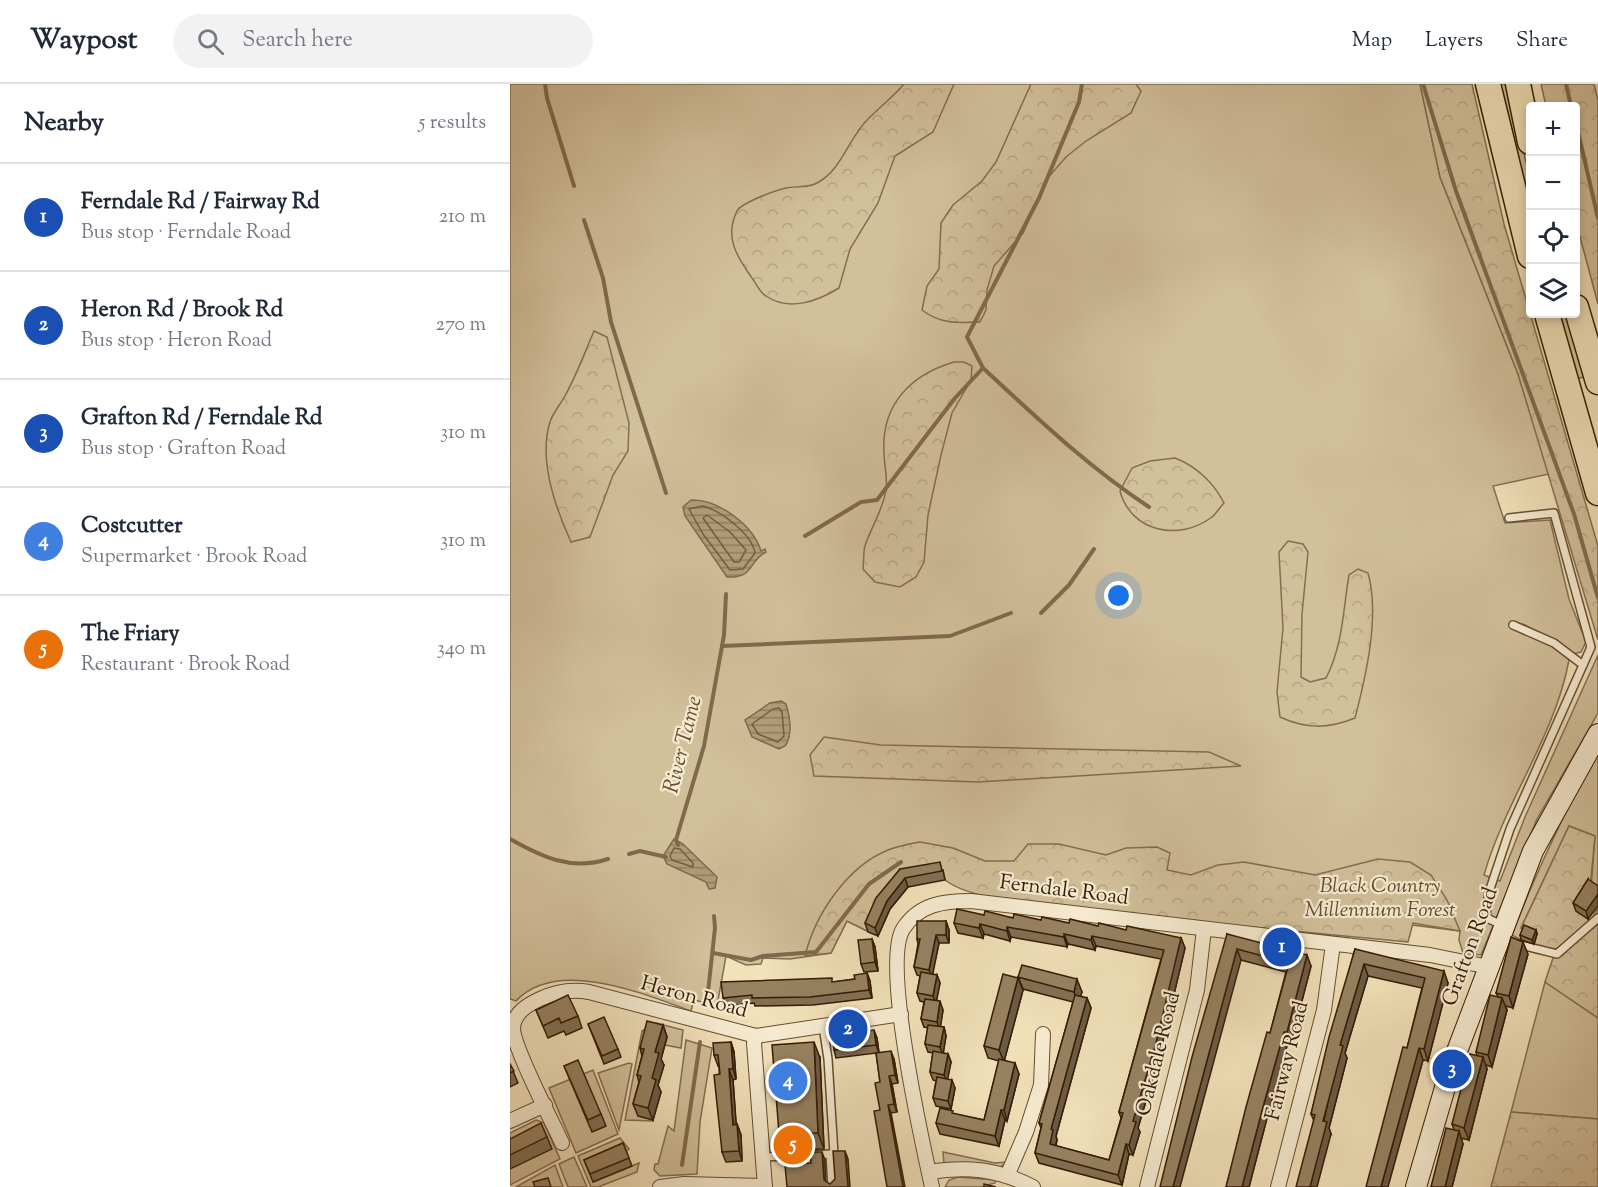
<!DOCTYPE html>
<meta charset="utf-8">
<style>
:root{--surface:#fff;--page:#f2f2f3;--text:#1f2937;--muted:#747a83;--line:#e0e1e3;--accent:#8f2418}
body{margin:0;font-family:"Sorts Mill Goudy",serif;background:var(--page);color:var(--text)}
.controls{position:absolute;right:18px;top:18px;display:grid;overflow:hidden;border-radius:6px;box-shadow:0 3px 9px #0003}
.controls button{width:54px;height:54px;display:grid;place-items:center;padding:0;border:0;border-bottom:2px solid var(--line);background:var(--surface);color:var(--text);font:30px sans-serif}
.you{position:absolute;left:609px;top:512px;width:21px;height:21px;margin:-15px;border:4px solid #fff;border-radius:50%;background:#1a73e8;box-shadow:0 0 0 9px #1a73e833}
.badge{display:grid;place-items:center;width:39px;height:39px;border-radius:50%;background:var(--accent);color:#fff;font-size:20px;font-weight:700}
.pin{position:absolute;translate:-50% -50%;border:3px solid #fff;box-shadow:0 2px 6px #0006}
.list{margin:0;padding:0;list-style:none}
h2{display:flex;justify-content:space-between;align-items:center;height:78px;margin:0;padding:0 24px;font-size:26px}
h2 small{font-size:20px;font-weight:400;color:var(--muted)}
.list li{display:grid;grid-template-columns:39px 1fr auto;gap:18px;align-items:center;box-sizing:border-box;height:108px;padding:0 24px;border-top:2px solid var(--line)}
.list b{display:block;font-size:22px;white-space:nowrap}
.list p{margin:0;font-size:20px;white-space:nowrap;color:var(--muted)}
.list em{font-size:20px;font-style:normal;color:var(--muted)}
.icon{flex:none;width:33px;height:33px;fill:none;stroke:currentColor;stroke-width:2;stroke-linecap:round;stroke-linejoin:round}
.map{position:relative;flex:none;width:1088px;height:1103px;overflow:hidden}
header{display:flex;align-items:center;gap:36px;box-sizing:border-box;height:84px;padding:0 30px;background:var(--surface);border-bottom:2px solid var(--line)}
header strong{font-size:28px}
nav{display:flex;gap:33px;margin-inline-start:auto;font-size:21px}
.search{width:420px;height:54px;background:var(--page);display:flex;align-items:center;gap:15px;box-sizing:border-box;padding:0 21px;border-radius:33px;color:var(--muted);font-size:22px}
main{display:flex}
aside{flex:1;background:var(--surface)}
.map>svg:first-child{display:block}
</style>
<header>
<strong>Waypost</strong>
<div class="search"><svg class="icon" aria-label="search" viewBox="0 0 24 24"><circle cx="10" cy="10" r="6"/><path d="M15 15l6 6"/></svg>Search here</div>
<nav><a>Map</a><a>Layers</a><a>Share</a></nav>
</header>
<main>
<aside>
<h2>Nearby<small>5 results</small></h2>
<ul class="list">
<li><span class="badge" style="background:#1a4fb4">1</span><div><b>Ferndale Rd / Fairway Rd</b><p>Bus stop · Ferndale Road</p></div><em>210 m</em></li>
<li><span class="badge" style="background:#1a4fb4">2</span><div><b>Heron Rd / Brook Rd</b><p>Bus stop · Heron Road</p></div><em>270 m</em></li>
<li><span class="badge" style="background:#1a4fb4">3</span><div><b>Grafton Rd / Ferndale Rd</b><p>Bus stop · Grafton Road</p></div><em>310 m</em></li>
<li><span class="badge" style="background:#3f7fe0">4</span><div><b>Costcutter</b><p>Supermarket · Brook Road</p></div><em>310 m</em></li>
<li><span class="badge" style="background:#e8710a">5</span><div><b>The Friary</b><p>Restaurant · Brook Road</p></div><em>340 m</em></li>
</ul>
</aside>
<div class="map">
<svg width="1088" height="1103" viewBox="0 0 1088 1103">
<defs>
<pattern id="forest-crowns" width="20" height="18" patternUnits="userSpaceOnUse" patternTransform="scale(1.5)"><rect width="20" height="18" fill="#d2c09b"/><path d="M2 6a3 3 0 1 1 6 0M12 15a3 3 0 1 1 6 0" fill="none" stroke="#b5a484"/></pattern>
<pattern id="water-rules" width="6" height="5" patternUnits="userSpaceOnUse" patternTransform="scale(1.5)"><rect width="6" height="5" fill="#b29e7c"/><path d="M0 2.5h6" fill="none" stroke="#928063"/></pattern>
</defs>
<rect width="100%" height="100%" fill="#f2e2ba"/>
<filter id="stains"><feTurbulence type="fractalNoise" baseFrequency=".00333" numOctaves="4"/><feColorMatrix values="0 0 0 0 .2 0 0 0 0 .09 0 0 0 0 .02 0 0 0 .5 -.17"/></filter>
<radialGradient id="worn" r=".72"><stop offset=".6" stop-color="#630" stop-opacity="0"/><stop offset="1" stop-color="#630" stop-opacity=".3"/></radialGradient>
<g fill="#d2c09b" stroke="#846e4f" stroke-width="1.5">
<path d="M 0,0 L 910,0 L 930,93 L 1008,290 L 1039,390 L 983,402 L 995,439 L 1040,436 L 1059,515 L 1076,558 L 1071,568 L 1063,570 L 1015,541 L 1006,538 L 1001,543 L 1051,566 L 1059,576 C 1045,652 995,717 974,791 L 990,797 L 1015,733 L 1088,571 L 1088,629 L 1027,735 L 971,871 L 953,869 L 949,856 L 950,847 L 434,783 L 370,816 L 357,847 L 337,837 L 321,869 L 280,875 L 253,874 L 251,880 L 236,881 L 216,872 L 207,922 L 184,916 L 181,927 C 134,910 47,873 6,917 L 0,915 Z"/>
<polygon points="990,0 999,0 1020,97 1020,132"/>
<polygon points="1047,230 1056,230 1074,293 1066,295"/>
<path d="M 1088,665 L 1088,808 L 1081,804 L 1085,752 L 1059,742 L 1011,844 L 1015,846 L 1011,856 L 1002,851 C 1026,787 1056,726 1088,665 Z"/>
<polygon points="1035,898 1088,934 1088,1035 1001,1028"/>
<polygon points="146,939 173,946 171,964 155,961 142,949 143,1037 115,1036 132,947"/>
<polygon points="176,956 202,964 190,1038 187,1090 150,1092 144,1086 145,1080 148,1080 158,1042 164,1047"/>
<polygon points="119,979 122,980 109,1046 88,989"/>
<polygon points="83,986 108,1050 66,1069 39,1004"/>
<polygon points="26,1036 34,1039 50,1075 0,1101 0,1049"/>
<polygon points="110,1054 119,1065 83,1098 129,1079 127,1088 88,1103 81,1103 68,1072"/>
<polygon points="433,1068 485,1079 497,1078 490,1083 434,1080"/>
<polygon points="64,1073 77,1103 58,1103 49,1080"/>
<polygon points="45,1081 53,1103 6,1103"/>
<polygon points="448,1093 486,1096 485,1099 470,1103 435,1103 439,1096"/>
</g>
<g fill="url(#forest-crowns)" stroke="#846e4f" stroke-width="1.5">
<path d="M 394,0 L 444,0 L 423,48 L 385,72 L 368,119 L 340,165 L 329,204 C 308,217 279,228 256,212 C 250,209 246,199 242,194 C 227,173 214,153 227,127 C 231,119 266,106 276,104 C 286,102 298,104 307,99 C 332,86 339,53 358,35 C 370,23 383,13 394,0 Z"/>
<path d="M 521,0 L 626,0 L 631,7 L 621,29 L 576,57 L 556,73 L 536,96 L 513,149 L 484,182 L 477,206 L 476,226 L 470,238 C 447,239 430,240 412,226 L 417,202 L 429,185 L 431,139 L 443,121 L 472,97 L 486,78 Z"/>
<polygon points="910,0 962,0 994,140 1088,462 1088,556 1008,290 930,93"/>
<polygon points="1031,0 1084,0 1088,16 1088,220 1066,138 1066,22 1036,22"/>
<path d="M 84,247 L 97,253 L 119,339 L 118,367 L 103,391 L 80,453 L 61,458 C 45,423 28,376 40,338 C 43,328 51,320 56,310 C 67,290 75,268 84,247 Z"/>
<path d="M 444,278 L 454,278 L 462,282 L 461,296 L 442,329 L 431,371 L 418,431 L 414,478 L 406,493 L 390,503 L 365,498 L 353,485 C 354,478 353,469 355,462 C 361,443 373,426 376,406 C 378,394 374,381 374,369 C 371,321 400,291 444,278 Z"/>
<path d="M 665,374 C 686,382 704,399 714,419 C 710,423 706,430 702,433 C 669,458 621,448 610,407 L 622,384 L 640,377 Z"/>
<path d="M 778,457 L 793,460 L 798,468 L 792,530 L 791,593 L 800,598 L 816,594 C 833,561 833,526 839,491 L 848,485 L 858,489 C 870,532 856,592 845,634 C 818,645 796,645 770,633 L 767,608 L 773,544 L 769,468 Z"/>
<polygon points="314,653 371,661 699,668 731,682 468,698 304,692 300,671"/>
<polygon points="1059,742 1085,752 1080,805 1066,827 1081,836 1088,824 1088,934 1035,898 1046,865 1023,861 1027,850 1011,844"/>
<path d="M 410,758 L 443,764 L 475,777 L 504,777 L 518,760 L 549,760 L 596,771 L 616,764 L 647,763 L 660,769 L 657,786 L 681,791 L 708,781 L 734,778 L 805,791 L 868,775 L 900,778 L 921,791 L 937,816 L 950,847 L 903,839 L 898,858 C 790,848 683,838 576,825 C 538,820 463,818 435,796 L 433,786 L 425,783 L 370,816 L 357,847 L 337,837 L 321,869 L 295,872 C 305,830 338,782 378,766 C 388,762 400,760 410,758 Z"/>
<polygon points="1001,1028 1088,1035 1088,1103 981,1103"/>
</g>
<g fill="url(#water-rules)" stroke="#806a4c" stroke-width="1.5">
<path d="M 181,416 C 208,415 243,441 251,467 L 255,465 L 256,468 C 238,476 246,494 217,493 L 175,432 L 173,423 Z"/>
<path d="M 271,617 L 276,620 C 280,632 283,651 275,662 L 269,665 L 242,653 L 235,636 L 260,619 Z"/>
<polygon points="164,755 173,760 207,793 205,804 199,805 196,798 157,780 153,772"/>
</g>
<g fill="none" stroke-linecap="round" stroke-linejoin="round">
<g stroke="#745c40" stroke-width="1.5">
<path d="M 193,422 C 211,427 242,450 245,469 L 233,485 L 220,486 L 193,450 L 179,425 Z"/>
<polygon points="197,431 220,448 236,466 229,478 224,478 193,434"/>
<polygon points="263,625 269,624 272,628 274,652 268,658 248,650 242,640"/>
<polygon points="164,764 170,765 183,779 183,783 162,776 160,772"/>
</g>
<g stroke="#806a4c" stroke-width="4">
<polyline points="35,0 37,14 64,102"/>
<polyline points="913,0 946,107 1064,430 1088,514"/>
<polyline points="1056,0 1061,22"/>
<polyline points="1066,39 1088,134"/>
<polyline points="74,136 93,194 101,238 156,409"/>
<path d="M 473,284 C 526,333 578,383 639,423"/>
<polyline points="295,452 351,418 367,416 445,314 473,284 457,253 529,114 569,18 572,0"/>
<polyline points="531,529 559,501 584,465"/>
<polyline points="212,562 440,552 501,529"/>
<path d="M 0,755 C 32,773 61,787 98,775"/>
<polyline points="168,761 166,756 194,662 214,551 216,510"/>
<polyline points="119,770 130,767 156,773"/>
<polyline points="203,869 241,876 253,872 306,868 359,800 391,778"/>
<polyline points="197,917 205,844 204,832"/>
<polyline points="172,1081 190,958"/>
</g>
<defs>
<g id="lane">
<polyline points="999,434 1044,429 1081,563 1073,581 1044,559 1003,541"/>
<polyline points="994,842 979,835 976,831 979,808 1000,745 1073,581"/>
<polyline points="1007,860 1047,870 1088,834"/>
<polyline points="320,1070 322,1103"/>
<polyline points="253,1073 324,1070 318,975 313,942"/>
</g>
<g id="street">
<polyline points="246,952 244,959 255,1103"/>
<polyline points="0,1037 35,1021"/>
<path d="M 52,1059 C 42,1037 3,963 3,944 C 4,929 17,921 30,915 C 45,908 62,905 79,908 L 246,952 L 391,930"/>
<path d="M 419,1088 C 457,1082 488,1085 523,1103"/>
<polyline points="497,1092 516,1048 531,1001 533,950"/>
<polyline points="150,1103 174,1100 255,1102"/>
<path d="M 422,1103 C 412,1057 372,880 393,845 C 409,820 433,817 461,817 L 920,871 L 979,883"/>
<polyline points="637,1103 687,906 694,845"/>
<polyline points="768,1103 814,926 823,860"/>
</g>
<polyline id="secondary" points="906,1103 941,983 1023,767 1088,650"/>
<g id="highway">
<polyline points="978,0 1020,172"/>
<polyline points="1008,0 1020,58"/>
<polyline points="1066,223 1088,298"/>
<polyline points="1037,230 1088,409"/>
</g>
</defs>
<use href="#lane" stroke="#644d31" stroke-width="10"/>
<use href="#street" stroke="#644d31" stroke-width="16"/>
<use href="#secondary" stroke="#351b03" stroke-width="22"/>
<use href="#highway" stroke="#351b03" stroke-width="27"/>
<use href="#lane" stroke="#f7ecd2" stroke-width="7"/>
<use href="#street" stroke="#f7ecd2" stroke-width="14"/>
<use href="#secondary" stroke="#f7ecd2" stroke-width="20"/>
<use href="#highway" stroke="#f2e2ba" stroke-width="24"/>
</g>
<g fill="#827054" stroke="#351b03" stroke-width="1.5">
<polygon points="390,785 433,786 435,796 398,803 380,825 368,852 358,848 355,839"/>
<polygon points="1078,795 1078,835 1066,827 1063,819"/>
<polygon points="474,831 588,842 671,854 675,864 650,969 628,1044 630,1048 623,1071 619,1070 612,1101 529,1079 525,1069 531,1044 529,1039 563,918 513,905 508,893 572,908 570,912 577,914 581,924 546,1052 547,1056 546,1062 599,1076 611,1034 609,1028 651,875 586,862 585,866 558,860 557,863 501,853 500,857 474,850 473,854 448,849 444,839"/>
<polygon points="436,837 439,846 439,859 429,859 422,890 427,891 430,899 426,917 433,926 430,943 434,943 436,952 433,969 438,970 441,978 437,995 445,1004 441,1025 426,1022 423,1014 426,997 423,996 420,988 423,969 418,968 415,960 418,944 414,943 411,935 414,918 410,917 407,909 410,892 407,891 404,883 408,860 407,855"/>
<polygon points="1026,846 1027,850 1024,860 1011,856 1010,851"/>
<polygon points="717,850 801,882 781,959 778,958 757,1034 739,1103 716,1103 760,949 776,888 731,876"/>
<polygon points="362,855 365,863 368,887 354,888 351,880"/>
<polygon points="845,865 938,899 918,977 913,976 892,1049 897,964 912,904 858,892 835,969 837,974 819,1044 821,1050 804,1037 801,1030"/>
<polygon points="1018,870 1003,924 996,922 997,926 982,983 976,981 977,985 959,1056 951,1054 953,1060 942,1103 921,1103 944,1046 942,1040 967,972 966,968 988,913 986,909"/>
<polygon points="357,889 360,897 362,914 303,921 245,922 244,919 216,922 213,914 345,895"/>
<polygon points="508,894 513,906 494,977 509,990 497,1037 495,1036 489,1062 430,1050 426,1039 444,1030 474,1036 489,977 478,974 474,962"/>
<polygon points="26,926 68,932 72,944 56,951 54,947 38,954"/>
<polygon points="78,940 108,965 111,973 94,980"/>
<polygon points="153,941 157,953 151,975 154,981 148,1001 151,1008 143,1036 128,1032 123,1020 129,998 127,991 132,972 130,964"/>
<polygon points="367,954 369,969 384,975 388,999 382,1000 387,1028 381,1029 370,1026 370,998 366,969 326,974 324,966"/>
<polygon points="221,958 224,968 226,995 223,996 226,1041 227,1040 231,1051 232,1077 216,1078 212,1068 209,981 208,982 204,971"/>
<polygon points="310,974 314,1065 275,1066 269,1049"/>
<polygon points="0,980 8,999 0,1003"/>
<polygon points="54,982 91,1030 96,1042 82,1048"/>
<polygon points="37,1053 42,1065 0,1085 0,1055"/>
<polygon points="113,1059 122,1082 83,1098 74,1076"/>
</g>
<g fill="#6a5b45" stroke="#351b03" stroke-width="1.5">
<polygon points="395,794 398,803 380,825 368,852 365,844 377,817"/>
<polygon points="1088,810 1088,822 1078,835 1076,827"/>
<polygon points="436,837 439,846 439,859 436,851"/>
<polygon points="470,840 474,850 473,854 469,844"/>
<polygon points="497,843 501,853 500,857 497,847"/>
<polygon points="1026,846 1027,850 1024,860 1022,856"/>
<polygon points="554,850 558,860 557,863 554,853"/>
<polygon points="426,851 429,859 422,894 419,886"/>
<polygon points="582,852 586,862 585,866 581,856"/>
<polygon points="671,854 675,864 650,969 628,1044 630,1048 623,1071 619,1061 623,1037"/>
<polygon points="362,855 365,863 368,887 365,878"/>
<polygon points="1013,858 1018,870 1003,924 999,912"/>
<polygon points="727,865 731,876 670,1103 663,1103"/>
<polygon points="797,871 801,882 781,959 777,948"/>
<polygon points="854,880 858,892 835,969 837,974 819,1044 821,1050 807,1103 800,1103 830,961"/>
<polygon points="934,887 938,899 918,977 914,965"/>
<polygon points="357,889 360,897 362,914 359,906"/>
<polygon points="427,891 430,899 426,920 423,912"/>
<polygon points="508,894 513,906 494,978 489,966"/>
<polygon points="567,895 572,908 568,920 564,908"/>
<polygon points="577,914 581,924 546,1052 547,1056 543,1070 540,1060 541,1045"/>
<polygon points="992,914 997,926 982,983 978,971"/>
<polygon points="430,917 433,926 430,946 427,938"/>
<polygon points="153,941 157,953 151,975 154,981 148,1001 151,1008 143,1036 138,1024 145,968"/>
<polygon points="434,943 436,952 433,971 430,963"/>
<polygon points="364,946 367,954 369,969 366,961"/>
<polygon points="774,948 778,958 757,1034 739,1103 732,1103 753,1023"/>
<polygon points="221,958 224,968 226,995 223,985"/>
<polygon points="304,958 310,974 314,1065 308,1049"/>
<polygon points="909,964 913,976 878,1103 871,1103"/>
<polygon points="381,967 384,975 388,999 385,991"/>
<polygon points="438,970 441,978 437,999 434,991"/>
<polygon points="973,973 977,985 959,1056 954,1044"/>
<polygon points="505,979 509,990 497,1037 494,1026"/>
<polygon points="219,985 223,996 227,1051 223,1041"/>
<polygon points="379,992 382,1000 387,1028 384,1020"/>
<polygon points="442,996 445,1004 441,1025 438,1017"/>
<polygon points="378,1021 381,1029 395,1103 393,1103"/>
<polygon points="491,1026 495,1036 489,1062 485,1052"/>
<polygon points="227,1040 231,1051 232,1077 229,1067"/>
<polygon points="949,1047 953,1060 942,1103 935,1103"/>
<polygon points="616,1060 619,1070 612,1101 608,1091"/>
<polygon points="335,1067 338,1075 340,1103 338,1103"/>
<polygon points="312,1068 315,1076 316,1103 314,1096"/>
</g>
<g fill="#978262" stroke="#351b03" stroke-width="1.5">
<polygon points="430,778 432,787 395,794 377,817 365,844 355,839 366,814 390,785"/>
<polygon points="1078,795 1088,802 1088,810 1076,827 1063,819"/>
<polygon points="447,825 474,831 475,827 503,834 504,830 531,836 532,833 559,839 560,835 588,842 589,839 616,846 617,842 671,854 646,959 623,1037 626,1038 619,1061 616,1060 608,1091 525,1069 532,1040 529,1039 565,911 577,914 541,1045 543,1046 540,1060 599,1076 613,1029 609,1028 654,866 582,852 581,856 554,850 554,853 497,843 497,847 470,840 469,844 444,839"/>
<polygon points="407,837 436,837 436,851 426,851 419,886 404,883 410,855 407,855"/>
<polygon points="1014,841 1026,846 1022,856 1010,851"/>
<polygon points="717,850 797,871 777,948 774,948 753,1023 732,1103 716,1103 736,1023 757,948 760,949 779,879 727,865 663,1103 650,1103 682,973"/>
<polygon points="1001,853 1013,858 999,912 986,909"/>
<polygon points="362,855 365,878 351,880 348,856"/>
<polygon points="845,865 934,887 914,965 909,964 871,1103 856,1103 893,963 897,964 915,894 854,880 830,961 833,962 813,1037 817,1038 800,1103 786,1103 805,1031 801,1030 819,953"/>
<polygon points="512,881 567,895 564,908 508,893"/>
<polygon points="411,888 427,891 423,912 407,909"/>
<polygon points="357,889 359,906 300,913 242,914 242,911 213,914 211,898 322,894 322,898 345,895 344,891"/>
<polygon points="493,890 508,894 489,966 474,962"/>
<polygon points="58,911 68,932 51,939 49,934 33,942 26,926"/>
<polygon points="980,911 992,914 978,971 966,968"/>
<polygon points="415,915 430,917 427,938 411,935"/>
<polygon points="94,933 108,965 92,972 78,940"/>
<polygon points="137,937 153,941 145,968 149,969 142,994 146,996 138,1024 123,1020 131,992 127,991 134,965 130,964"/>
<polygon points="418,941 434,943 430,963 415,960"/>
<polygon points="364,946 366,961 324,966 322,952"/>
<polygon points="221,958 223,985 219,985 223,1041 227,1040 229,1067 212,1068 204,991 210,990 208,971 204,971 203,959"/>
<polygon points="304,958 308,1049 269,1049 262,961"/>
<polygon points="381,967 385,991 379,992 384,1020 378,1021 393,1103 377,1103 364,1027 370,1026 365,999 370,998 366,969"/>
<polygon points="423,967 438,970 434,991 420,988"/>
<polygon points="960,970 973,973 954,1044 942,1040"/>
<polygon points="489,975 505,979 494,1026 491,1026 485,1052 426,1039 430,1024 443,1027 442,1029 474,1036"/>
<polygon points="68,976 91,1030 78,1036 54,982"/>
<polygon points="0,980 4,987 0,989"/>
<polygon points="427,993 442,996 438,1017 423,1014"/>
<polygon points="31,1039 37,1053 0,1071 0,1055"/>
<polygon points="936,1044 949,1047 935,1103 921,1103"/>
<polygon points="113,1059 119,1074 80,1090 74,1076"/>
<polygon points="323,1067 335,1067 338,1103 277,1103 275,1081 301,1079 300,1068 312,1068 314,1096 320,1100 325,1095"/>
<polygon points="38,1094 41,1103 25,1103 23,1098"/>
<polygon points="474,1100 486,1103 474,1103"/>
</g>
<g text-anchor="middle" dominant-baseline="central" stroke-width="4.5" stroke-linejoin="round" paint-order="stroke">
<g font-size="21" font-style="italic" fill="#644d31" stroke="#f7ecd2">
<text x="870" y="803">Black Country<tspan x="870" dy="24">Millennium Forest</tspan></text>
</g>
<g font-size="21" fill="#351b03" stroke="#f7ecd2">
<text transform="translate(554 807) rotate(7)">Ferndale Road</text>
<text transform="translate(961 863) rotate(-70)">Grafton Road</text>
<text transform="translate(184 914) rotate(15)">Heron Road</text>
<text transform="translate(649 970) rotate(-76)">Oakdale Road</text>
<text transform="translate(778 977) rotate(-76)">Fairway Road</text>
</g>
<g font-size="22" font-style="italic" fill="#674f33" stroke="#f7ecd2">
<text transform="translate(174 661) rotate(-76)">River Tame</text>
</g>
</g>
<rect width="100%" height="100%" filter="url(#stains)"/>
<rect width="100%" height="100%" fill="url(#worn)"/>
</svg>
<div class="controls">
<button>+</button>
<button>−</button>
<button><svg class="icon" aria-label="locate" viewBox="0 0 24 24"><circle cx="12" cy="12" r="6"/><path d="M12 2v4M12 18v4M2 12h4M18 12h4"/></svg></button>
<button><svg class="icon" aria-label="layers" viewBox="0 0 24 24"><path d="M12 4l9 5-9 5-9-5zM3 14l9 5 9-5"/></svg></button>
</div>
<div class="you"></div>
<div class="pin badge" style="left:772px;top:863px;background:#1a4fb4">1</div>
<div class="pin badge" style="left:338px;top:945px;background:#1a4fb4">2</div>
<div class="pin badge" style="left:942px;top:985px;background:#1a4fb4">3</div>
<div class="pin badge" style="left:278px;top:997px;background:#3f7fe0">4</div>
<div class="pin badge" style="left:283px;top:1061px;background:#e8710a">5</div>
</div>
</main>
